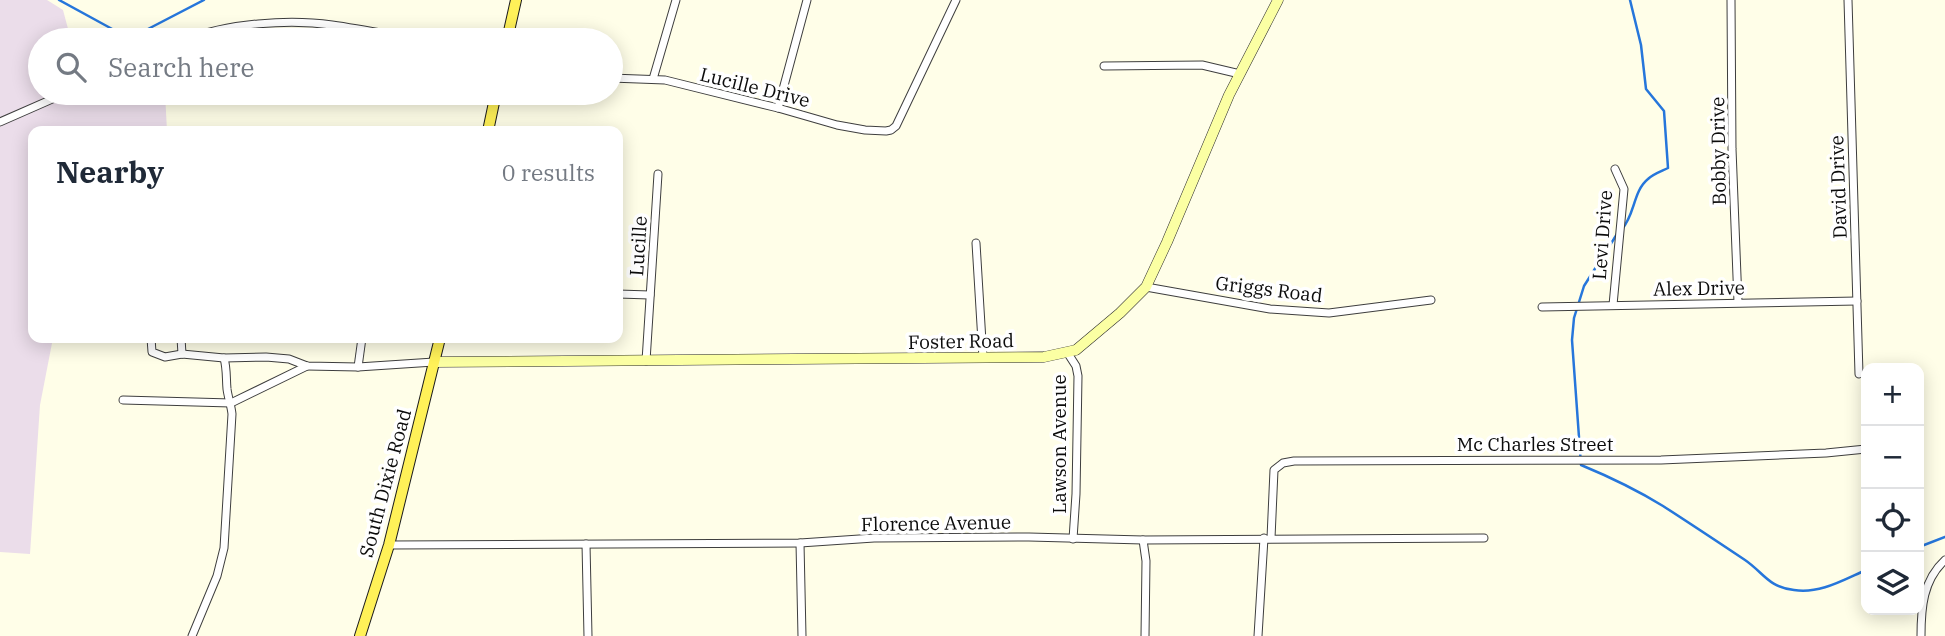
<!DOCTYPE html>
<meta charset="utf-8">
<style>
:root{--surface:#fff;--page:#f6f6f7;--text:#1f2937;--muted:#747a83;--line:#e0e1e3}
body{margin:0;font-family:"IBM Plex Serif",serif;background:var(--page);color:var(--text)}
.controls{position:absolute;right:21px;bottom:21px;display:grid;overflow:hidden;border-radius:14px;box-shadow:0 4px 18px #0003}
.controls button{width:63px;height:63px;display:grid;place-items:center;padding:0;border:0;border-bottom:2px solid var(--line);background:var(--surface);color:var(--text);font:35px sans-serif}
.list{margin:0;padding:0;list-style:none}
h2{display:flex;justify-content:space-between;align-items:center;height:91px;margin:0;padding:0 28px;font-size:30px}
h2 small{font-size:23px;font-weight:400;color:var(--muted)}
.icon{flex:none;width:38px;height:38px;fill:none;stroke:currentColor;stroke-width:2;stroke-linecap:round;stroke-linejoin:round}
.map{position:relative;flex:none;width:1945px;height:636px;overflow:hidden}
.search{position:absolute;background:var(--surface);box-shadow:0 4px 18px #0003;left:28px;top:28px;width:595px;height:77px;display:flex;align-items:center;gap:18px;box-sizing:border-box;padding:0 24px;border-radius:38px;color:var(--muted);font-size:26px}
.panel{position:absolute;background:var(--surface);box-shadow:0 4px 18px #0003;left:28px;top:126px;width:595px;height:217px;border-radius:14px}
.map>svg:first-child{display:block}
</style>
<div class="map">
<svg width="1945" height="636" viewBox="0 0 1945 636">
<rect width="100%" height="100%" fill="#fffee8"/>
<polygon fill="#ebddea" points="0,0 47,0 63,10 71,40 40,40 40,93 165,93 167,131 33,131 33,338 53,338 40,405 30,554 0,552"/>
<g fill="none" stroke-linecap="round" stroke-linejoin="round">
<g stroke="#2676db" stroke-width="2.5">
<polyline points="59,0 114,30 148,29 204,0"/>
<path d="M 1622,229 C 1635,215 1633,191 1648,179 C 1653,174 1662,171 1668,168 L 1664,111 L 1646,89 L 1641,45 L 1630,0"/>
<path d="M 1617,234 L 1584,286 L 1574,318 L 1572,340 L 1581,465 C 1610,477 1637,490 1663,506 C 1691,524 1718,542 1745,560 C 1764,573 1768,587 1794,590 C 1820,594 1843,580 1866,570"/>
<polyline points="1919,547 1945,537"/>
</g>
<defs>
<g id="street">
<polyline points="1731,0 1732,149 1738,302"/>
<polyline points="1848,0 1859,374"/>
<path d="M 187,40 C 226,23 290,19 332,25 C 361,29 390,35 419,40"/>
<polyline points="1104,66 1202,65 1240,74"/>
<polyline points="611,78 665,80 778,108 837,125 865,130 886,131 891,130 896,126 956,0"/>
<polyline points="653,79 676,0"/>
<polyline points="778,108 807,0"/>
<polyline points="0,122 66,93"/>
<polyline points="976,243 983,358"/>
<polyline points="1146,287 1270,309 1329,313 1431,300"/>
<polyline points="618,294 650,295"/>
<polyline points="1613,305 1624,189 1615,169"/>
<polyline points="1542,307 1857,301"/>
<polyline points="151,338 152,352 165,357 182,354 224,358 266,357 289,359 307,366 358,367 434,362"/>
<polyline points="181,338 182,354"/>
<polyline points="1067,352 1076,366 1078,376 1076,494 1073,539"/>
<polyline points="646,361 658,174"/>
<polyline points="358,367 362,338"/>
<polyline points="123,400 231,403"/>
<polyline points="231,403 307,366"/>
<polyline points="1271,538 1274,470 1283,463 1294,461 1661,460 1826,453 1866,449"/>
<polyline points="1143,540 1146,561 1145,636"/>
<polyline points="800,543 802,636"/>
<polyline points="586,544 588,636"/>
<polyline points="389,545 800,543 874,538 1029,537 1143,540 1484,538"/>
<path d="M 192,636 L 217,576 L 224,548 L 232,414 C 231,405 228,397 227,389 C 226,378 227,369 224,358"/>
<polyline points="1258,636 1264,538"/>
<path d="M 1921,636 C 1921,608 1923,580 1945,560"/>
</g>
<polyline id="secondary" points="434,362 1044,357 1076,350 1120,313 1146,287 1167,242 1229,95 1278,0"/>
<g id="primary">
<polyline points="507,40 516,0"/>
<polyline points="488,131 496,93"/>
<polyline points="360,636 389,545 440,338"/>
</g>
</defs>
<use href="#street" stroke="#3e3e3e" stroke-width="9"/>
<use href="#secondary" stroke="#2d2d2d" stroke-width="11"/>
<use href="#primary" stroke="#1c1c1c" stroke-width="12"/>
<use href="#street" stroke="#fff" stroke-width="7"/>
<use href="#secondary" stroke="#fbffa3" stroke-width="10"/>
<use href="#primary" stroke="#fff158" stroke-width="10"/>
</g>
<g text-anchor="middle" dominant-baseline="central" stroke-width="7" stroke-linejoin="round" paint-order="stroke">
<g font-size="19" fill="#0b0b0b" stroke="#fff">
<text transform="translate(755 87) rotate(14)">Lucille Drive</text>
<text transform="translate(1718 151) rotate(-91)">Bobby Drive</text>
<text transform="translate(1838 187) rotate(-92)">David Drive</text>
<text transform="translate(1602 235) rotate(-86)">Levi Drive</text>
<text transform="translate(638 246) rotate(-86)">Lucille</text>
<text transform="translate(1699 288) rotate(-1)">Alex Drive</text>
<text transform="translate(1269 289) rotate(7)">Griggs Road</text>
<text transform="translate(961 341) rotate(-1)">Foster Road</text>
<text transform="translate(1059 444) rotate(-90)">Lawson Avenue</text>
<text x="1535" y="444">Mc Charles Street</text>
<text transform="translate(385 483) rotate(-75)">South Dixie Road</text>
<text transform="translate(936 523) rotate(-1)">Florence Avenue</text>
</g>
</g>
</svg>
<div class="controls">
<button>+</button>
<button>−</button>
<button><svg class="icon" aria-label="locate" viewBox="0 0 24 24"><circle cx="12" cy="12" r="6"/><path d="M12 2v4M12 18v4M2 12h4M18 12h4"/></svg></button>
<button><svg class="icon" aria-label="layers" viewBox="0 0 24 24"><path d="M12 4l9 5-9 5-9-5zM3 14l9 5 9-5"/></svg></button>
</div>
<div class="search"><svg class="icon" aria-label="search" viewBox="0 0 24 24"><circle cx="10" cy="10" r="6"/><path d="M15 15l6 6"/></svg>Search here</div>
<section class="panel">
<h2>Nearby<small>0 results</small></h2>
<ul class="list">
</ul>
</section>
</div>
